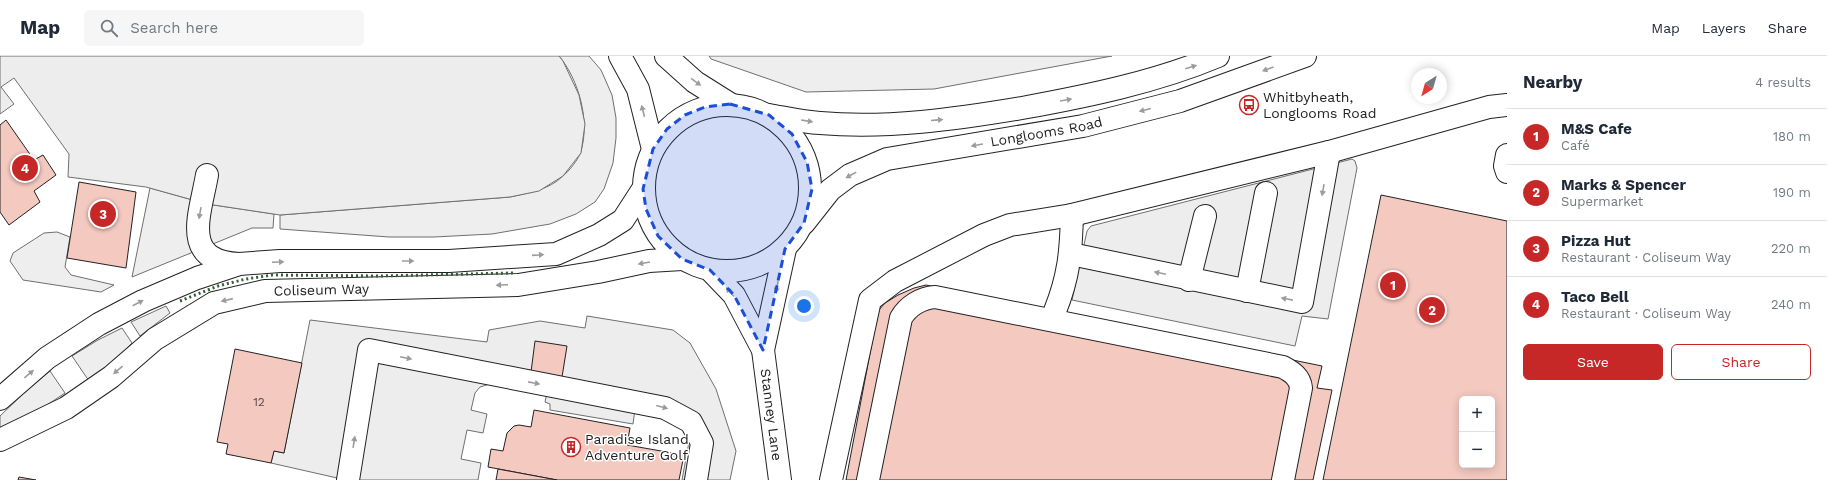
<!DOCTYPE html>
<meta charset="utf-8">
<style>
:root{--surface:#fff;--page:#f6f6f7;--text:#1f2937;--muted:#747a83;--line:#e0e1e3;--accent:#c62828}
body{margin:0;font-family:"Work Sans",sans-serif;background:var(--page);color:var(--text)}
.controls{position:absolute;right:12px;bottom:12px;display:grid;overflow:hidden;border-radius:6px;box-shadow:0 2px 10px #0003}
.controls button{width:36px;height:36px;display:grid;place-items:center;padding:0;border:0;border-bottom:1px solid var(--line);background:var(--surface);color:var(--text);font:20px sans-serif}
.compass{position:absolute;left:1411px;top:12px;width:36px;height:36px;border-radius:50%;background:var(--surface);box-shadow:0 2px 10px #0003;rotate:217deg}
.you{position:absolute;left:804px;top:250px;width:14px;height:14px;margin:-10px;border:3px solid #fff;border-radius:50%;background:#1a73e8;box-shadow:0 0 0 6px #1a73e833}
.badge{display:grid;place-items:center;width:26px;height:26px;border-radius:50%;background:var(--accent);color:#fff;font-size:13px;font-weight:700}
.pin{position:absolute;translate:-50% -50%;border:2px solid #fff;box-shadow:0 1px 4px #0006}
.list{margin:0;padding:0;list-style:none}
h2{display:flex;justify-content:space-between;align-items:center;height:52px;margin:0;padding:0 16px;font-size:17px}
h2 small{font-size:13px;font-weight:400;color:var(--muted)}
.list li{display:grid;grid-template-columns:26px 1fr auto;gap:12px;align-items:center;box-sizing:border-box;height:56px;padding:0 16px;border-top:1px solid var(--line)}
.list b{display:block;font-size:15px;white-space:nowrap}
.list p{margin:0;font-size:13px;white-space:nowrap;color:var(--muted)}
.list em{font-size:13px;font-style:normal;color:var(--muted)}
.actions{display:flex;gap:8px;padding:12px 16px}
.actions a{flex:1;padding:9px 0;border:1px solid var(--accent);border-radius:6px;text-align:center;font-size:14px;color:var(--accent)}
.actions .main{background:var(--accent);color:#fff}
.icon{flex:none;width:22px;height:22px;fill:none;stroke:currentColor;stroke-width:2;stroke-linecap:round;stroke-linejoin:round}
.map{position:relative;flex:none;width:1507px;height:424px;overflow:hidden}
header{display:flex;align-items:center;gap:24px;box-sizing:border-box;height:56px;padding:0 20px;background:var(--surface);border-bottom:1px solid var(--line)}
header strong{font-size:19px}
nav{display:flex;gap:22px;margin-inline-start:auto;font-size:14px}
.search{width:280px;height:36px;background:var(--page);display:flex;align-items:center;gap:10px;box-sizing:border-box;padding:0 14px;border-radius:6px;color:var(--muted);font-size:15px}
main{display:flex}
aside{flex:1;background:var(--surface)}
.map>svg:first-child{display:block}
</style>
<header>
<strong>Map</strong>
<div class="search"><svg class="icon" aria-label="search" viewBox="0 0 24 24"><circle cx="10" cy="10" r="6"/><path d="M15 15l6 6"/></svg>Search here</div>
<nav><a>Map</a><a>Layers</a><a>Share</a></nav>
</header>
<main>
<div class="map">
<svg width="1507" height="424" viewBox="0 0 1507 424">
<rect width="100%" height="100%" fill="#fff"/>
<g fill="#eee" stroke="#6f6f6f">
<path d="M 559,0 L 589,0 L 601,14 L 612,39 L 616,62 L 616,82 L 613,107 L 604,133 L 595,146 L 576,158 L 550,168 L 492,178 L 434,181 L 389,181 L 280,173 L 280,159 L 510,141 C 528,137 549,134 563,120 C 569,115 579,103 581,95 C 590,65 579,24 559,0 Z"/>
<polygon points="709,0 1112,0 934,33 806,36 711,3"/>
<polygon points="150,132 207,148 274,158 273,172 252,172 132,221"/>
<polygon points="57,176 70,181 65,211 71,219 114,229 101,236 23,224 10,205 13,197 44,177"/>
<polygon points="166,250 170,257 140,280 131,266"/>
<polygon points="122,272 132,287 113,306 89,325 72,300 98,284"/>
<polygon points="50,315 65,337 38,355 0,372 0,360 24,337"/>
</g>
<g fill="#ededed" stroke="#6f6f6f">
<polygon points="0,0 559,0 563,5 579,39 585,68 581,97 563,120 539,135 510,141 280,159 207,148 146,131 68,121 69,98 14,22 1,31 14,48 0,58"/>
<polygon points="1352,103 1355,105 1357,112 1328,263 1302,260 1295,290 1072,244 1087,175 1091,170"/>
<polygon points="587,260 673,274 690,287 716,333 736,395 730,424 682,424 690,380 686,372 635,353 633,368 550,354 550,348 545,346 547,337 493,327 480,331 475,337 471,354 487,358 483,377 467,374 461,403 481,407 478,424 346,424 271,407 274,395 284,397 310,264 487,286 489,274 540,265 585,272"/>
</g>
<g fill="#f3c9c0" stroke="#222" fill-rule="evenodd">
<polygon points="6,64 34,104 43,99 56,119 34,135 40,146 9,169 0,156 0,69"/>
<polygon points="79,126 136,136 126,212 67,202"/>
<path d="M 1381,139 L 1507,165 L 1507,424 L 1323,424 ZM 1462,343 L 1492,343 L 1492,409 L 1462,409 Z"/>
<polygon points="926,229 1322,310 1317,332 1332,334 1313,424 846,424 878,255 885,247 898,239 914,232"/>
<polygon points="535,285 567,290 562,321 531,316"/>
<polygon points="235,293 302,307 284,397 274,395 271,407 226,398 228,388 217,386"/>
<polygon points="534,354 630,372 627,389 684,399 679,424 557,424 488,411 491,393 503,395 507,377 514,370 519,369 531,371"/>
<polygon points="498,413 557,424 496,424"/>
<polygon points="19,421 36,424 18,424"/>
</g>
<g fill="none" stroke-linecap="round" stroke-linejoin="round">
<defs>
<g id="minor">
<path d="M 769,59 C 786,62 803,66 820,67 C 886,73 957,63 1022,52 C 1088,40 1156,26 1218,0"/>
<polyline points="1507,99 1505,110 1507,116"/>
<path d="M 207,119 C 200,159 180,205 239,208"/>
<path id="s1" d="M 804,167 L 830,134 L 850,119 L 887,103 L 1083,70 L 1180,45 L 1305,0"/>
<polyline points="1071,198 1302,246 1329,96"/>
<polyline points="1189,224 1205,160"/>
<polyline points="1247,235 1266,137"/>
<path d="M 1055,255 C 1069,220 1071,196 1072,159"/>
<polyline points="0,343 47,302 99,268 143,245 197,222 239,208 280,205 449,205 556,198 599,179 623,164 643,133"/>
<path id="s2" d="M 0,384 L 66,352 L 111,321 L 155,283 L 214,247 L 265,235 L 518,229 L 598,216 L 649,205 L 682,203"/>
<polyline points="348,424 369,294 665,352 691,366 702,387 696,424"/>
<polyline points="831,424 870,244 895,225 984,179 1010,169 1072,159 1329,96 1489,51 1507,49"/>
<path d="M 868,424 L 901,262 C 908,250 921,242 935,241 L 1283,311 C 1292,316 1300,321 1301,332 L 1283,424"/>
</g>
<g id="major">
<polyline points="620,0 638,33 653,93"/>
<polyline points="666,0 695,26 730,48"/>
<circle cx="727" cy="132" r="83"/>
<path id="s3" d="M 710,214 L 734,239 L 763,294 L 780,424"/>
<polyline points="763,294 785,193"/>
</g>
</defs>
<use href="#minor" stroke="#222" stroke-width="24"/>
<use href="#major" stroke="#222" stroke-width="24"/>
<use href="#minor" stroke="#fff" stroke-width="22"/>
<use href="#major" stroke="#fff" stroke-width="22"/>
<polyline stroke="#2f5e38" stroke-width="3" stroke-dasharray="2 3" stroke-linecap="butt" points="180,245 218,230 246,223 272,219 380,220 513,217"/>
</g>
<defs><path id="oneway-solid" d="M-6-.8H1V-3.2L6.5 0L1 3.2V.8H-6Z"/></defs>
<g fill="#9c9c9c">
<use href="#oneway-solid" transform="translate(1191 11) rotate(-18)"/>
<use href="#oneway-solid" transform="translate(1268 13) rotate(160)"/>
<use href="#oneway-solid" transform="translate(696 26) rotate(36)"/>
<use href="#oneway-solid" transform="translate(1066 44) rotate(-10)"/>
<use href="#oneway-solid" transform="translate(1145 54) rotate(166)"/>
<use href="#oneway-solid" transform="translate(643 55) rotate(-104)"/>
<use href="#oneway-solid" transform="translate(937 64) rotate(-5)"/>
<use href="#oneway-solid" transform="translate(807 65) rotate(9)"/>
<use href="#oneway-solid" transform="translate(977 89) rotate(170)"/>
<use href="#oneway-solid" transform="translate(851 119) rotate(151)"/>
<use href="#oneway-solid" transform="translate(1323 134) rotate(100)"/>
<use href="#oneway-solid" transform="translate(200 157) rotate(100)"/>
<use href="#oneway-solid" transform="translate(538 199) rotate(-4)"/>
<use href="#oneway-solid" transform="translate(408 205)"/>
<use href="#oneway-solid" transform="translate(278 206) rotate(-3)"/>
<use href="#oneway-solid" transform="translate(644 207) rotate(170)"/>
<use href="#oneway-solid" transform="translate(1160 217) rotate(-168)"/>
<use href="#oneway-solid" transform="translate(502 229) rotate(178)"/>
<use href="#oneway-solid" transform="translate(777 231) rotate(102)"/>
<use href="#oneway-solid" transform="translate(730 236) rotate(-131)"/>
<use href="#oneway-solid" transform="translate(1287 243) rotate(-169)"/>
<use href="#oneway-solid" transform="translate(227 244) rotate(167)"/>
<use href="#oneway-solid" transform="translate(138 247) rotate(-28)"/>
<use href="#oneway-solid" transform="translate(406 302) rotate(12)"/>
<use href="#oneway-solid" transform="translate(118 314) rotate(139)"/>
<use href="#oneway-solid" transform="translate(29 318) rotate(-40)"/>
<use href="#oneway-solid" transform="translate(534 327) rotate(11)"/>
<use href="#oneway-solid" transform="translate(662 351) rotate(15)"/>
<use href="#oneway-solid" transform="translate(354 386) rotate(-81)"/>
</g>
<path fill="#1d4ed8" fill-opacity="0.2" stroke="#1d4ed8" stroke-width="3" stroke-dasharray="8 5" stroke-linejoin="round" d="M 730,48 L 769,59 L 792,78 L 807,106 L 812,133 L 804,167 L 785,193 L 763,294 L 734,239 L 710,214 L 682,203 L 658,180 L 646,153 L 643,133 L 653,93 L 667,73 L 685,59 L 705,51 Z"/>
<defs>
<symbol id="bus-ring" viewBox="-11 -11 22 22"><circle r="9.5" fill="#fff" stroke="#c62828" stroke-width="1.5"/><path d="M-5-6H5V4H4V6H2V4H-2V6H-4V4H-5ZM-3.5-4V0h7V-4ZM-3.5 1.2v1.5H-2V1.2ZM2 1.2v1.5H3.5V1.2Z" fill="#c62828"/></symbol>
<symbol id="building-ring" viewBox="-11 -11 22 22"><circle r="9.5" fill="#fff" stroke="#c62828" stroke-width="1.5"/><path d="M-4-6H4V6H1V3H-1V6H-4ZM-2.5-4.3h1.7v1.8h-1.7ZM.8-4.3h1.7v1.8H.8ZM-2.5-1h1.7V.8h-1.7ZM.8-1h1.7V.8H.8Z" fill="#c62828"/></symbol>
</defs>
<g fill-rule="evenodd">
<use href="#bus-ring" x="1238" y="38" width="22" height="22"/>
<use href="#building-ring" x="560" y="380" width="22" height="22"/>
</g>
<g text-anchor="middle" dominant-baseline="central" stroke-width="3" stroke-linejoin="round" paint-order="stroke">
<g font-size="12" fill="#564c4a">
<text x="259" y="346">12</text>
</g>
<g font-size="14" fill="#222" stroke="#fff" text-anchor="start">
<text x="1263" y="41">Whitbyheath,<tspan x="1263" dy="16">Longlooms Road</tspan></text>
<text x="585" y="383">Paradise Island<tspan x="585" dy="16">Adventure Golf</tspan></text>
</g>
<g font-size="14" fill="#222" stroke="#fff">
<text stroke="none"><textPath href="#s1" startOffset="269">Longlooms Road</textPath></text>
<text stroke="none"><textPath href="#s2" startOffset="364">Coliseum Way</textPath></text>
<text stroke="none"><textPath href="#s3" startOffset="162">Stanney Lane</textPath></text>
</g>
</g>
</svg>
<div class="controls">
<button>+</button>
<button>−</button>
</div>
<svg class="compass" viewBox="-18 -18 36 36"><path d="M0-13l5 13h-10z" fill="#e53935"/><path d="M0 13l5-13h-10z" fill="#747a83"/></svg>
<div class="you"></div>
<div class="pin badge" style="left:1393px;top:229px">1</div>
<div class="pin badge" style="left:1432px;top:254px">2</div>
<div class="pin badge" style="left:103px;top:158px">3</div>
<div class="pin badge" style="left:25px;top:112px">4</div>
</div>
<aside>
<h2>Nearby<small>4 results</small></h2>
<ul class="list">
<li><span class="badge">1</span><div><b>M&amp;S Cafe</b><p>Café</p></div><em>180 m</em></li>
<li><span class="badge">2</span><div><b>Marks &amp; Spencer</b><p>Supermarket</p></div><em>190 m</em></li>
<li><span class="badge">3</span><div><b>Pizza Hut</b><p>Restaurant · Coliseum Way</p></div><em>220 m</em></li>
<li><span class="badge">4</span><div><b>Taco Bell</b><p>Restaurant · Coliseum Way</p></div><em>240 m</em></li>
</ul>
<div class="actions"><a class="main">Save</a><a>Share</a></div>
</aside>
</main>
